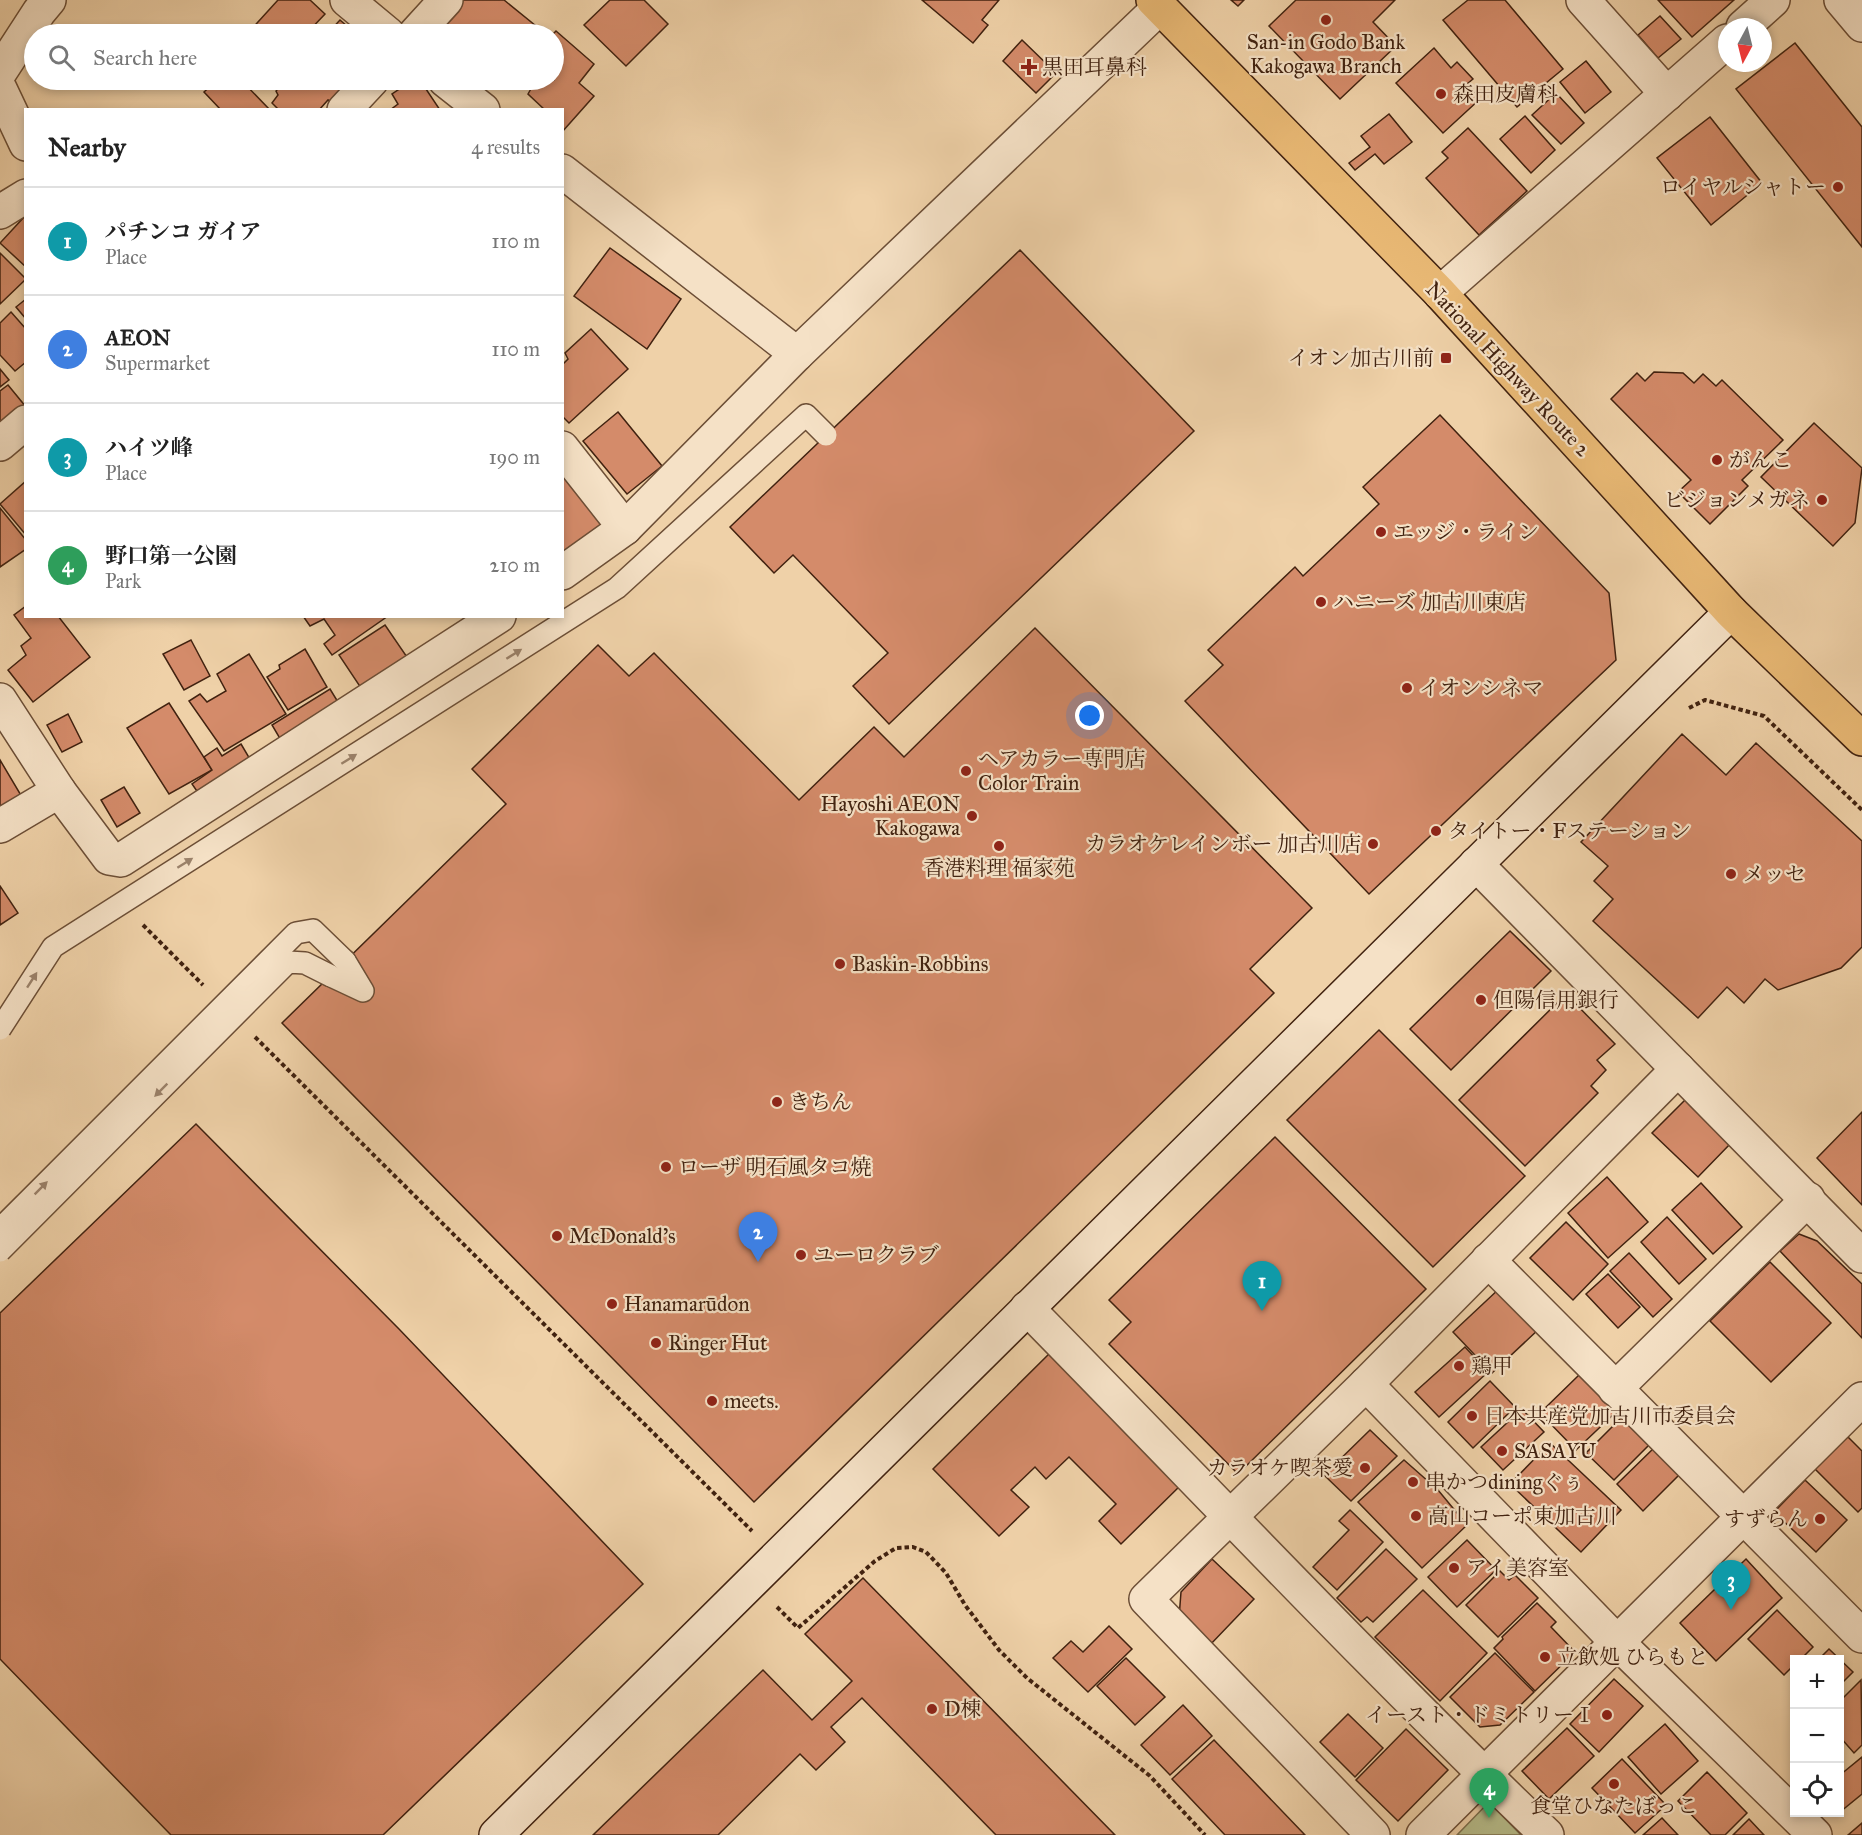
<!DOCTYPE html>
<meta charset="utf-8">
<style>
:root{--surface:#fff;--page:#f6f6f6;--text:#222;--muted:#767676;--line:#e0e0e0;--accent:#8f2418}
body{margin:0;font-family:"IM FELL Great Primer","Noto Serif JP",serif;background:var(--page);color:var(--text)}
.controls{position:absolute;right:18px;bottom:18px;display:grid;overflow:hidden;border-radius:0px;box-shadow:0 3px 9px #0003}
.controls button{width:54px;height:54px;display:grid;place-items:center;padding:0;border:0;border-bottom:2px solid var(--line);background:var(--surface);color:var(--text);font:30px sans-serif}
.compass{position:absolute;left:1718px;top:18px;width:54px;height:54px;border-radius:50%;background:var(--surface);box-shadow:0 3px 9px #0003;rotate:187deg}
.you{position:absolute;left:1090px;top:716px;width:21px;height:21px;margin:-15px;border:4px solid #fff;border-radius:50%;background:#1a73e8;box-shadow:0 0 0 9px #1a73e833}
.badge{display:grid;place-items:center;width:39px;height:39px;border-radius:50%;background:var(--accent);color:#fff;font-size:20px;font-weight:700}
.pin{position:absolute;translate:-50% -50px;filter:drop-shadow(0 2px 3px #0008)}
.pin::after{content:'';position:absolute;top:32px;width:21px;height:18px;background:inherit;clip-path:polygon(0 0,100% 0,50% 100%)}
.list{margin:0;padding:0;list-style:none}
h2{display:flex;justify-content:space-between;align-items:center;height:78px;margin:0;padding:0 24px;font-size:26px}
h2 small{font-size:20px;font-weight:400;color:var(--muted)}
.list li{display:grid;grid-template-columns:39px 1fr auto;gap:18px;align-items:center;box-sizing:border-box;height:108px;padding:0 24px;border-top:2px solid var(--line)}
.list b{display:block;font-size:22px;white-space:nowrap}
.list p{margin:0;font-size:20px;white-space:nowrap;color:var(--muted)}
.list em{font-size:20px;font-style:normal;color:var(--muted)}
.icon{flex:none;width:33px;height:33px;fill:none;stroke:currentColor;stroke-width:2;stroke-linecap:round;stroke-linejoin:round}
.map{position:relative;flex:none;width:1862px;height:1835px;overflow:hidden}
.search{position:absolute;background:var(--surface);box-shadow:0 3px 9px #0003;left:24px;top:24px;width:540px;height:66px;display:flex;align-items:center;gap:15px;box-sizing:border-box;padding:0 21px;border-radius:33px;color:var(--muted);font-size:22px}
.panel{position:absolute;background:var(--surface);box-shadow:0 3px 9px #0003;left:24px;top:108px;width:540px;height:510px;border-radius:0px}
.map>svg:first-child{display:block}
</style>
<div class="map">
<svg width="1862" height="1835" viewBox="0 0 1862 1835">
<rect width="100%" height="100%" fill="#efd1a8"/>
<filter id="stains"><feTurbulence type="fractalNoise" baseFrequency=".00333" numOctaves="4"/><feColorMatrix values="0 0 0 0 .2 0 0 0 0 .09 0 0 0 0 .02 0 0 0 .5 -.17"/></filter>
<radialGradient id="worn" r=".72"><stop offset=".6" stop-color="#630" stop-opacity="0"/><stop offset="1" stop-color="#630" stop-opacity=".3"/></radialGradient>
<polygon fill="#b6bc8a" stroke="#7c6f4d" stroke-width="1.5" points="1489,1802 1521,1835 1457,1835"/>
<g fill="#d48b6a" stroke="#412210" stroke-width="1.5">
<polygon points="278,0 310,0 325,14 306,34 247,34"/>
<polygon points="460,0 504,0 541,30 537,34 437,34 434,31"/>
<polygon points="610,0 644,0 668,24 626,66 584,25"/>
<polygon points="922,0 999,0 982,20 988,25 973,43"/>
<polygon points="1231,0 1244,0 1238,6"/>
<polygon points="1296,0 1395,0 1373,22 1396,46 1340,99 1269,26"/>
<polygon points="1468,0 1505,0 1563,69 1517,107 1443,20"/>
<polygon points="1658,0 1734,0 1692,37"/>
<polygon points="1660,16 1681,39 1658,58 1638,35"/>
<polygon points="340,20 356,34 327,34"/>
<polygon points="556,31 594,64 579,83 594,96 562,132 562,110 545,110 528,94 532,87 524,80 554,80 553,34"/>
<polygon points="1022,40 1056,73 1036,93 1003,61"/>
<polygon points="1795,43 1862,127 1862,247 1736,89"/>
<polygon points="1434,48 1451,68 1457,62 1473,79 1467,84 1480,99 1443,133 1396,83"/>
<polygon points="1586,61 1611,92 1585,113 1560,82"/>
<polygon points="217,80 241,80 270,110 221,110 204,92"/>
<polygon points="251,80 265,80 258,87"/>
<polygon points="286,80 354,80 333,102 328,100 319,110 279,110 272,103 278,95 276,91"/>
<polygon points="413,80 420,80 440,110 390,110 398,104 392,94"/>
<polygon points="476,80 495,80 486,89"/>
<polygon points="1556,93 1584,123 1561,144 1532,115"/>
<polygon points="1389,114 1412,142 1384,164 1375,154 1355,170 1349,163 1370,147 1361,136"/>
<polygon points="1525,116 1555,150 1531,173 1500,139"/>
<polygon points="1710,117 1762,183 1711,225 1657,158"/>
<polygon points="1468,128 1527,191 1479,235 1426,178 1448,158 1442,152"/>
<polygon points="26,215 26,267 0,243"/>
<polygon points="610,248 681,299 647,349 574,296"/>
<polygon points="1020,250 1194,431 889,724 853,686 888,653 793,555 774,573 730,527"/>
<polygon points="0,253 26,279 0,304"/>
<polygon points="26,299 26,319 16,307"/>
<polygon points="11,312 26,329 26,362 15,371 0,355 0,323"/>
<polygon points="591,329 628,369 569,423 562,416 562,365 568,359 565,353"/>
<polygon points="0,369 9,380 0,387"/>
<polygon points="1654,372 1683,373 1694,383 1703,374 1716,386 1722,380 1783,440 1742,480 1748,486 1710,524 1678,492 1691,480 1611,399 1637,373 1645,381"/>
<polygon points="8,385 26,407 0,429 0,391"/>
<polygon points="618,412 662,466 627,494 583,441"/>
<polygon points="1440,415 1609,593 1616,660 1369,894 1185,701 1223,665 1208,650 1295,567 1303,576 1379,504 1363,487"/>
<polygon points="1814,423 1862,468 1855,523 1833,546 1761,477"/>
<polygon points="562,470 609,519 562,556"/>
<polygon points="26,481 26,535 0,504"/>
<polygon points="0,508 26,540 26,549 0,567"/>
<polygon points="26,606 26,616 58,616 90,657 33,702 8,670 26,655 21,646 31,638 14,615"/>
<polygon points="303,616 388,616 332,655 324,644 335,635 324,619 310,626"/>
<polygon points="385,625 409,660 363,691 339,655"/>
<polygon points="1035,628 1312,908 1250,969 1274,993 754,1502 282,1023 506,804 472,769 598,645 629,676 654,653 799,800 874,727 904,757"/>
<polygon points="191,640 210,676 184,690 163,654"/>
<polygon points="305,649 327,687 288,710 267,677 280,669 279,665"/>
<polygon points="249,654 286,714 224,751 189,701 200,694 207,702 226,691 217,674"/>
<polygon points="330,689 341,707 282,742 272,725"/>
<polygon points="169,703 212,770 169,794 127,728"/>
<polygon points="68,714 82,742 62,752 47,725"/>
<polygon points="1682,734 1726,775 1756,743 1862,841 1862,947 1841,968 1778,990 1765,979 1744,1003 1727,987 1698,1018 1593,921 1613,899 1594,881 1608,866 1581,842"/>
<polygon points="241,744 254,766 201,797 192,784 212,770 204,757 217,748 222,756"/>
<polygon points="0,760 22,797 0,810"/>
<polygon points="124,787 140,813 117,827 101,800"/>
<polygon points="0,886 18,913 0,925"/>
<polygon points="1510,931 1551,971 1451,1070 1410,1029"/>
<polygon points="1566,994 1615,1044 1597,1060 1606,1070 1591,1086 1598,1093 1525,1166 1459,1100"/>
<polygon points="1379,1030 1525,1176 1433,1267 1287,1120"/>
<polygon points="1686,1099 1731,1143 1698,1177 1652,1133"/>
<polygon points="1862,1112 1862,1205 1817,1158"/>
<polygon points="196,1124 399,1329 643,1584 383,1835 171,1835 0,1659 0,1313"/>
<polygon points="1275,1137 1426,1289 1238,1474 1109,1344 1131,1322 1109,1300"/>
<polygon points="1607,1177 1648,1222 1608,1258 1568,1213"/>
<polygon points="1701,1183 1742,1227 1713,1254 1672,1210"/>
<polygon points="1667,1217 1706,1259 1679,1284 1641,1242"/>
<polygon points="1566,1222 1608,1264 1573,1300 1530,1258"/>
<polygon points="1799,1234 1817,1241 1862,1284 1862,1338 1780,1251"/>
<polygon points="1629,1253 1672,1299 1653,1317 1610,1271"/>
<polygon points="1770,1262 1831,1323 1771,1382 1710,1321"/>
<polygon points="1608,1274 1640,1307 1618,1328 1586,1294"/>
<polygon points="1501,1287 1540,1328 1492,1373 1453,1332"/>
<polygon points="1056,1347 1187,1479 1121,1544 1099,1521 1116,1504 1069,1457 1046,1479 1035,1467 1011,1490 1029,1507 999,1536 933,1469"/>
<polygon points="1465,1347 1488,1372 1439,1417 1415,1392"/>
<polygon points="1579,1375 1616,1412 1576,1450 1540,1413"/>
<polygon points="1490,1381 1515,1407 1473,1448 1448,1422"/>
<polygon points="1522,1409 1544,1432 1503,1470 1481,1447"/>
<polygon points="1624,1415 1652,1442 1614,1480 1586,1453"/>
<polygon points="1370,1430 1397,1456 1351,1501 1324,1475"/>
<polygon points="1845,1434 1862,1451 1862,1508 1858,1512 1813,1467"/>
<polygon points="1550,1443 1621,1510 1581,1552 1510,1484"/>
<polygon points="1657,1445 1683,1471 1643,1511 1617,1484"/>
<polygon points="1404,1460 1438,1490 1467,1525 1422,1568 1358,1502"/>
<polygon points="1805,1480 1847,1520 1816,1552 1774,1512"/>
<polygon points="1350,1510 1383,1542 1337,1590 1313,1567 1349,1530 1339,1521"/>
<polygon points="1467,1540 1496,1570 1457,1607 1428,1577"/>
<polygon points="1386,1549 1417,1579 1373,1622 1367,1617 1361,1622 1337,1598"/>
<polygon points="1212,1559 1254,1599 1209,1646 1179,1618 1181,1592"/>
<polygon points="1746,1559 1782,1598 1716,1661 1680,1623"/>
<polygon points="1500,1571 1509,1580 1515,1575 1538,1598 1498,1637 1466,1605"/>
<polygon points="863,1578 1115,1835 996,1835 862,1698 831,1727 845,1742 816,1770 800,1754 718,1835 593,1835 763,1670 812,1720 852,1681 805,1634"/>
<polygon points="1423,1590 1487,1653 1440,1701 1375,1637"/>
<polygon points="1537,1603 1556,1622 1551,1627 1575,1652 1535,1691 1494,1648 1503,1639 1502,1637"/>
<polygon points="1777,1610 1813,1647 1800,1660 1794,1660 1794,1665 1784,1675 1748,1639"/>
<polygon points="1109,1626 1132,1649 1088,1692 1053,1658 1071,1641 1083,1652"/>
<polygon points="1829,1649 1853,1672 1840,1685 1840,1660 1818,1660"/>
<polygon points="1495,1653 1534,1692 1500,1725 1480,1727 1450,1697"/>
<polygon points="1126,1658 1165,1697 1135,1725 1097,1686"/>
<polygon points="1614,1679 1643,1706 1599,1752 1570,1724"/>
<polygon points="1861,1680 1862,1745 1854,1753 1840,1737 1840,1701"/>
<polygon points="1183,1705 1212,1736 1170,1775 1141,1745"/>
<polygon points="1348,1714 1383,1748 1355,1777 1320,1742"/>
<polygon points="1665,1724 1698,1761 1661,1794 1628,1757"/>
<polygon points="1567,1728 1594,1756 1549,1799 1522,1771"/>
<polygon points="1406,1729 1448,1770 1398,1821 1356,1780"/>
<polygon points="1214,1740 1305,1835 1225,1835 1172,1779"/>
<polygon points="1862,1757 1862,1794 1840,1812 1840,1775"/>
<polygon points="1622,1759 1666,1805 1635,1833 1592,1788"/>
<polygon points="1707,1772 1747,1813 1725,1835 1711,1835 1678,1801"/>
<polygon points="1662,1818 1678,1835 1643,1835"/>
<polygon points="1749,1819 1764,1835 1733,1835"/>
<polygon points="1862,1823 1862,1835 1848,1835"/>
</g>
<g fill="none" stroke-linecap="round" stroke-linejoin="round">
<defs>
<polyline id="lane" points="331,976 363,991 345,961"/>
<g id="street">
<polyline points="347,0 388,34"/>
<polyline points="1583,0 1667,94"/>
<polyline points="1841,0 1862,25"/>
<polyline points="1743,27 1773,0"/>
<polyline points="415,34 446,0"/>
<polyline points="0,72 39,12 49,0"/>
<polyline points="445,80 483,110"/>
<polyline points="0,89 26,144"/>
<polyline points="344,110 372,80"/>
<polyline points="562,171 797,354"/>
<polyline points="0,212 26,196"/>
<polyline points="1440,293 1727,41"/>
<polyline points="0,444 26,422"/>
<polyline points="562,448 625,528"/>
<polyline points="562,573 625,528 797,354 1160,7"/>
<polyline points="0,700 59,791 109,858 121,860 499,616"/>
<polyline points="0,826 59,791"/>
<polyline points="1476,864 1862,1256"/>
<polyline points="1488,1260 1862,1636"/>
<path d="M 1027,1308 C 1200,1484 1369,1664 1547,1835"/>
<polyline points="1366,1384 1616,1641 1815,1835"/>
<polyline points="1615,1389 1808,1199"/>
<polyline points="1373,1835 1146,1599 1366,1384 1678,1069"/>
<polyline points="1423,1835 1862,1399"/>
</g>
<polyline id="secondary" points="496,1835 1731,612"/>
<polyline id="highway" points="1153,0 1440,293 1731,612 1862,739"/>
</defs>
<use href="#lane" stroke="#6c4e36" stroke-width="24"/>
<use href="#street" stroke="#6c4e36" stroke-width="36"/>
<use href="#secondary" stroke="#412210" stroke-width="36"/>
<use href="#highway" stroke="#412210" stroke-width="36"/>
<g stroke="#412210" stroke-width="4" stroke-dasharray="4.5 3" stroke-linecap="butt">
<polyline points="1689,708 1705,700 1764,716 1862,810"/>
<polyline points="143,925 203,985"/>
<polyline points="255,1037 752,1531"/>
<polyline points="777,1607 798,1628 875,1561 896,1548 913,1547 926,1552 946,1573 965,1605 999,1650 1027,1678 1150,1776 1205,1835"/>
</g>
<use href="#lane" stroke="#f5e1c6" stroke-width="21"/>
<use href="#street" stroke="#f5e1c6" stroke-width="33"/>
<use href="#secondary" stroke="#f5e1c6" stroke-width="33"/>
<use href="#highway" stroke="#e8b874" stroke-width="33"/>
<defs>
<g id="lane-bridge">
<polyline points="0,1029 53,947 617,588 806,415 826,435"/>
<polyline points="0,1229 296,933 313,930 345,961"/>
<polyline points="0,1251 288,962 305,963 331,976"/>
</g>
</defs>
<use href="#lane-bridge" stroke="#6c4e36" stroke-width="24" stroke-linecap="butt"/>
<use href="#lane-bridge" stroke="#f5e1c6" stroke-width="21"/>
</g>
<defs><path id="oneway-solid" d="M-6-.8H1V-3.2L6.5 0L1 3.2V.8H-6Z" transform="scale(1.5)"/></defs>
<g fill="#9b826b">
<use href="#oneway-solid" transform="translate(514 654) rotate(-32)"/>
<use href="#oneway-solid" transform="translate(349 759) rotate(-32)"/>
<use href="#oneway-solid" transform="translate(185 863) rotate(-32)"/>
<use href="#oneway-solid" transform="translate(32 980) rotate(-57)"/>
<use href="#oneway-solid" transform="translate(161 1090) rotate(135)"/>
<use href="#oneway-solid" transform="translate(41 1188) rotate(-45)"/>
</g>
<g fill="#8f2418" stroke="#f5e1c6" stroke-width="2">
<circle cx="1326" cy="20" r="6"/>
<path d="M1026 58h6v6h6v6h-6v6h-6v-6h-6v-6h6z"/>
<circle cx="1441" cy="94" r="6"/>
<circle cx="1838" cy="187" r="6"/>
<rect x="1440" y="352" width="12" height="12" rx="3"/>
<circle cx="1717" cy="460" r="6"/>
<circle cx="1822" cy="500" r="6"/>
<circle cx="1381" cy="532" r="6"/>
<circle cx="1321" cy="602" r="6"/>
<circle cx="1407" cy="688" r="6"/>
<circle cx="966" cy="771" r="6"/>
<circle cx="972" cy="816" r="6"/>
<circle cx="1436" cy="831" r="6"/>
<circle cx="1373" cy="844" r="6"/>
<circle cx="999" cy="846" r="6"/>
<circle cx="1731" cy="874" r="6"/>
<circle cx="840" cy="964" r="6"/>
<circle cx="1481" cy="1000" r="6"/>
<circle cx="777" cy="1102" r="6"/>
<circle cx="666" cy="1167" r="6"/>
<circle cx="557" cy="1236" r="6"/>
<circle cx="801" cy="1255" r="6"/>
<circle cx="612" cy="1304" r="6"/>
<circle cx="656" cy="1343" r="6"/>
<circle cx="1459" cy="1366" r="6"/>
<circle cx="712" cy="1401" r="6"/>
<circle cx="1472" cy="1416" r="6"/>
<circle cx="1502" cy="1451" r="6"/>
<circle cx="1365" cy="1468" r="6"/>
<circle cx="1413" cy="1482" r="6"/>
<circle cx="1416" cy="1516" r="6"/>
<circle cx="1820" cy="1519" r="6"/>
<circle cx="1454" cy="1568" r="6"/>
<circle cx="1545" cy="1657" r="6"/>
<circle cx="932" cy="1709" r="6"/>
<circle cx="1607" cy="1715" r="6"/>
<circle cx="1614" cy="1784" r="6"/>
</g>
<g text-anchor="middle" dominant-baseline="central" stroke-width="4.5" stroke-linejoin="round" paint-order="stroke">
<g font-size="21" fill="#412210" stroke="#f5e1c6" text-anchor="start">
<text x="1326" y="42" text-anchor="middle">San-in Godo Bank<tspan x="1326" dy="24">Kakogawa Branch</tspan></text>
<text x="1042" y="67">黒田耳鼻科</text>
<text x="1453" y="94">森田皮膚科</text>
<text x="1826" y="187" text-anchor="end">ロイヤルシャトー</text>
<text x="1434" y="358" text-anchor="end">イオン加古川前</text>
<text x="1729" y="460">がんこ</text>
<text x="1810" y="500" text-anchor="end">ビジョンメガネ</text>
<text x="1393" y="532">エッジ・ライン</text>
<text x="1333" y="602">ハニーズ 加古川東店</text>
<text x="1419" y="688">イオンシネマ</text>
<text x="978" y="759">ヘアカラー専門店<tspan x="978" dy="24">Color Train</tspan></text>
<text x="960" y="804" text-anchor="end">Hayoshi AEON<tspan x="960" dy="24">Kakogawa</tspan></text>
<text x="1448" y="831">タイトー・Fステーション</text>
<text x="1361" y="844" text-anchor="end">カラオケレインボー 加古川店</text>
<text x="999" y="868" text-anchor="middle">香港料理 福家苑</text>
<text x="1743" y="874">メッセ</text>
<text x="852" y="964">Baskin-Robbins</text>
<text x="1493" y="1000">但陽信用銀行</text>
<text x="789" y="1102">きちん</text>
<text x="678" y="1167">ローザ 明石風タコ焼</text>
<text x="569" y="1236">McDonald's</text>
<text x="813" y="1255">ユーロクラブ</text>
<text x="624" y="1304">Hanamarūdon</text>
<text x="668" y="1343">Ringer Hut</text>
<text x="1471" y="1366">鶏甲</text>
<text x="724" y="1401">meets.</text>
<text x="1484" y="1416">日本共産党加古川市委員会</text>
<text x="1514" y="1451">SASAYU</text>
<text x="1353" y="1468" text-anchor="end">カラオケ喫茶愛</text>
<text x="1425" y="1482">串かつdiningぐぅ</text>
<text x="1428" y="1516">高山コーポ東加古川</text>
<text x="1808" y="1519" text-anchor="end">すずらん</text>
<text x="1466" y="1568">アイ美容室</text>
<text x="1557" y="1657">立飲処 ひらもと</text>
<text x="944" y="1709">D棟</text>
<text x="1595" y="1715" text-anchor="end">イースト・ドミトリーⅠ</text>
<text x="1614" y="1806" text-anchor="middle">食堂ひなたぼっこ</text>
</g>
<g font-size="21" fill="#412210" stroke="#f5e1c6">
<text transform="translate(1508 369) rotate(47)">National Highway Route 2</text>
</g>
</g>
<rect width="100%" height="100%" filter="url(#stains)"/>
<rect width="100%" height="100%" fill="url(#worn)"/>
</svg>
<div class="controls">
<button>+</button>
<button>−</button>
<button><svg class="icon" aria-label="locate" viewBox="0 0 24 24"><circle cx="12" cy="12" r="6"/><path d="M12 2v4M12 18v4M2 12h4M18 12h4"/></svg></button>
</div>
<svg class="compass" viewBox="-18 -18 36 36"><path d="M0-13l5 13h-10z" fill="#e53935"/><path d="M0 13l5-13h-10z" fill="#767676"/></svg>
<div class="you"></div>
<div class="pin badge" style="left:1262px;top:1311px;background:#0f9aa8">1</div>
<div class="pin badge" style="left:758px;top:1262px;background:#3f7fe0">2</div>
<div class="pin badge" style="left:1731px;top:1610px;background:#0f9aa8">3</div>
<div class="pin badge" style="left:1489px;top:1818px;background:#2e9e5b">4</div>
<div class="search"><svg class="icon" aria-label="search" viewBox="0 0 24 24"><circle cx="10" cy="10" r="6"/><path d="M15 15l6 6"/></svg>Search here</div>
<section class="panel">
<h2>Nearby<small>4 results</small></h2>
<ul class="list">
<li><span class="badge" style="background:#0f9aa8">1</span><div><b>パチンコ ガイア</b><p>Place</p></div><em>110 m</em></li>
<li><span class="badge" style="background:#3f7fe0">2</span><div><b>AEON</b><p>Supermarket</p></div><em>110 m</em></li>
<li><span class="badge" style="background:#0f9aa8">3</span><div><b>ハイツ峰</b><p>Place</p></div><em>190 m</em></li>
<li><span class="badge" style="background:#2e9e5b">4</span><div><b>野口第一公園</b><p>Park</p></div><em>210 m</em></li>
</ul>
</section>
</div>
